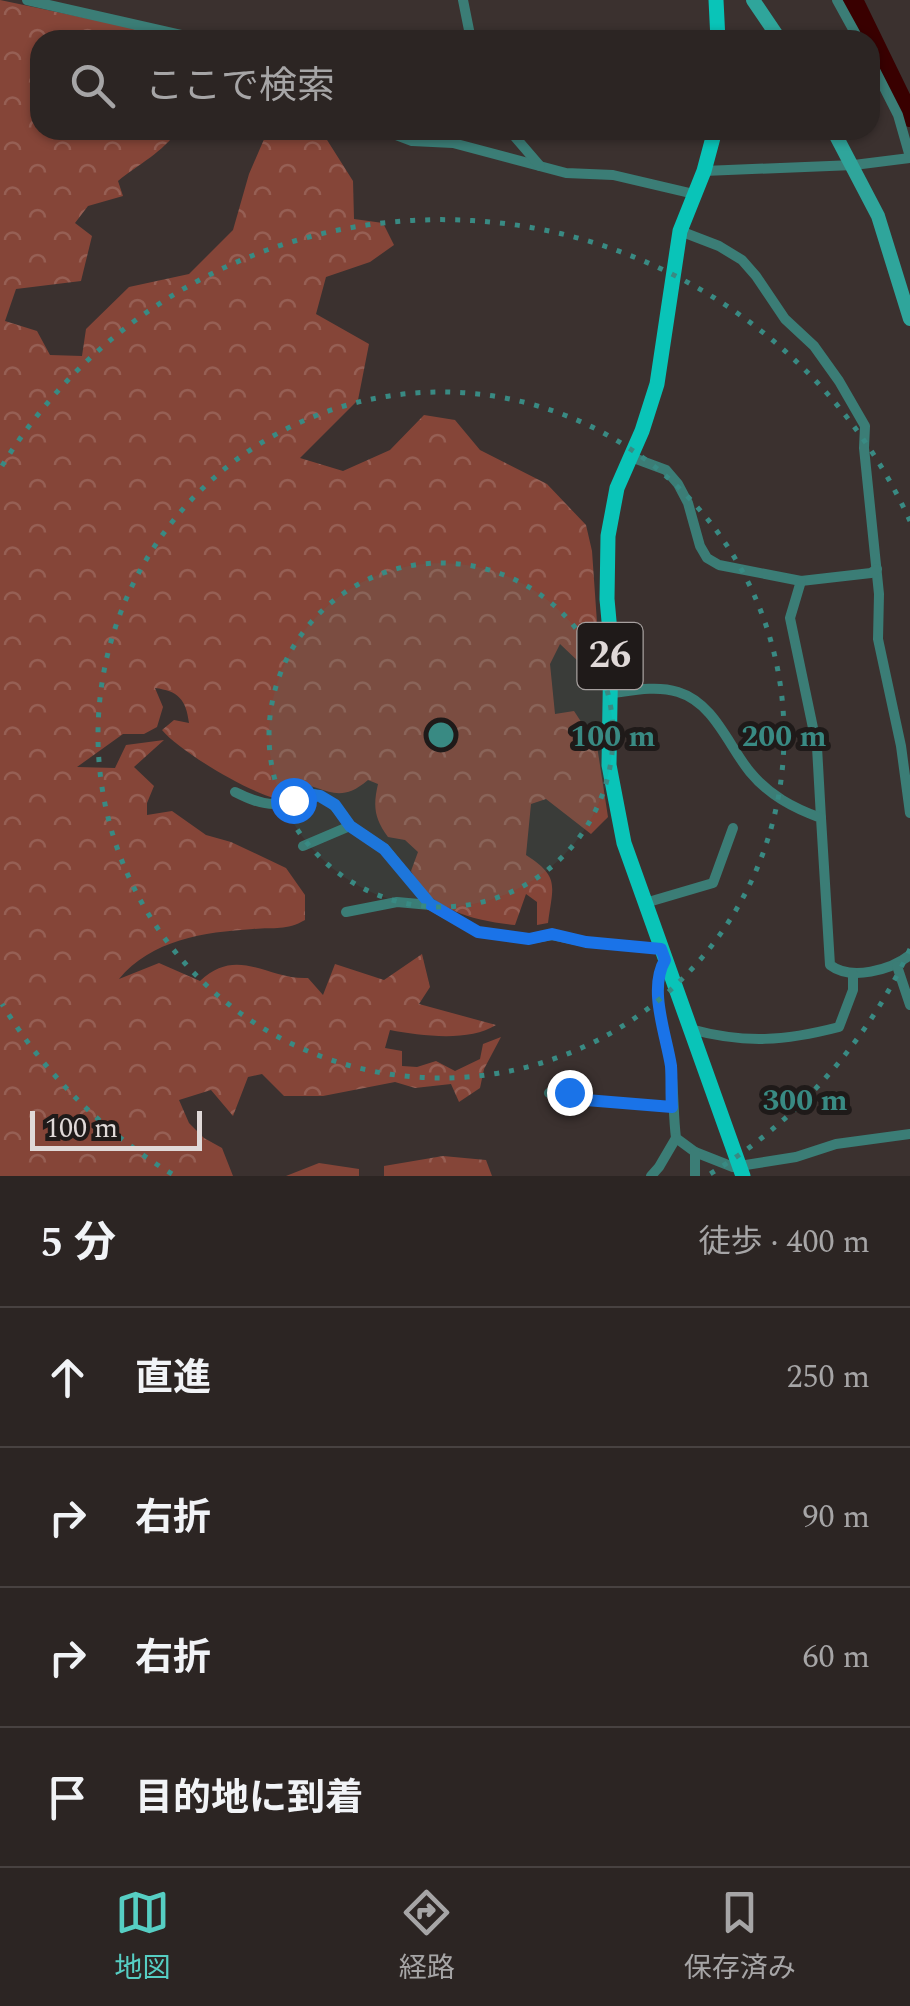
<!DOCTYPE html>
<html lang="ja">
<meta charset="utf-8">
<style>
:root{--surface:#2c2523;--page:#383130;--text:#f1f3f6;--muted:#a6a5a6;--line:#484241;--accent:#56cec3}
body{margin:0;font-family:Spectral,"Noto Sans JP",serif;background:var(--page);color:var(--text)}
.scale{position:absolute;left:30px;bottom:25px;width:172px;box-sizing:border-box;padding-left:10px;border:5px solid #e0d9d8;border-top:0;font-size:28px;line-height:35px;white-space:nowrap;color:#e0d9d8;-webkit-text-stroke:8px #1f1a19;paint-order:stroke}
.stop{position:absolute;width:30px;height:30px;margin:-22px;border:8px solid #1a73e8;border-radius:50%;background:#fff}
.stop.end{background:#1a73e8;border-color:#fff;box-shadow:0 2px 10px #0008}
.list{margin:0;padding:0;list-style:none}
h2{display:flex;justify-content:space-between;align-items:center;height:130px;margin:0;padding:0 40px;font-size:42px}
h2 small{font-size:32px;font-weight:400;color:var(--muted)}
.list li{display:grid;grid-template-columns:65px 1fr auto;gap:30px;align-items:center;box-sizing:border-box;height:140px;padding:0 40px;border-top:2px solid var(--line)}
.list b{display:block;font-size:38px;white-space:nowrap}
.list em{font-size:32px;font-style:normal;color:var(--muted)}
.icon{flex:none;width:55px;height:55px;fill:none;stroke:currentColor;stroke-width:2;stroke-linecap:round;stroke-linejoin:round}
.map{position:relative;flex:none;width:910px;height:1176px;overflow:hidden}
.search{position:absolute;background:var(--surface);box-shadow:0 2px 8px #0004;left:30px;right:30px;top:30px;height:110px;display:flex;align-items:center;gap:25px;box-sizing:border-box;padding:0 35px;border-radius:30px;color:var(--muted);font-size:38px}
.sheet{height:690px;background:var(--surface)}
nav{display:flex;justify-content:space-around;align-items:center;box-sizing:border-box;height:140px;border-top:2px solid var(--line);background:var(--surface);font-size:28px;color:var(--muted)}
nav a{display:grid;justify-items:center;gap:5px}
nav .on{color:var(--accent)}
.map>svg:first-child{display:block}
</style>
<div class="map">
<svg width="910" height="1176" viewBox="0 0 910 1176">
<defs>
<pattern id="forest-crowns" width="20" height="18" patternUnits="userSpaceOnUse" patternTransform="scale(2.5)"><rect width="20" height="18" fill="#854538"/><path d="M2 6a3 3 0 1 1 6 0M12 15a3 3 0 1 1 6 0" fill="none" stroke="#965f54"/></pattern>
</defs>
<rect width="100%" height="100%" fill="#3b312f"/>
<g fill="url(#forest-crowns)">
<path d="M 0,0 L 171,36 L 178,40 L 40,40 L 40,130 L 178,130 C 163,152 139,164 118,181 L 123,196 L 88,206 L 75,223 L 92,236 L 81,281 L 16,289 L 5,321 L 37,331 L 50,355 L 82,356 L 86,329 L 129,287 L 189,274 L 233,230 L 249,174 L 268,130 L 322,132 L 353,181 L 354,219 L 383,223 L 394,245 L 370,262 L 326,277 L 316,314 L 369,344 L 358,400 L 300,458 L 343,471 L 390,450 L 424,415 L 455,420 L 480,450 L 547,484 L 586,525 L 592,551 L 598,637 L 579,662 L 560,644 L 550,664 L 555,714 L 574,711 L 597,746 L 608,817 L 591,834 L 546,799 L 531,804 L 526,855 C 560,877 553,885 548,923 L 537,925 L 537,902 L 526,894 L 515,925 C 475,921 429,910 411,871 L 418,852 L 405,840 L 388,837 C 374,818 373,806 378,784 L 368,780 C 334,809 324,781 288,784 L 275,798 C 248,792 179,751 162,730 L 174,720 L 189,723 C 186,699 178,691 155,688 L 163,707 L 157,727 L 144,734 L 123,734 L 77,767 L 115,768 L 126,745 L 164,740 L 134,767 L 154,786 L 147,803 L 147,815 L 172,811 L 206,835 L 231,842 L 286,868 L 305,895 L 305,920 C 286,931 274,927 253,929 C 204,932 151,940 119,979 L 159,963 L 200,981 C 238,945 267,980 308,978 L 323,995 L 335,964 L 384,980 L 422,954 L 430,987 L 419,1004 L 496,1025 C 469,1042 422,1036 390,1030 L 385,1048 L 402,1051 L 402,1066 L 417,1067 L 436,1061 L 455,1071 L 480,1059 L 483,1044 L 501,1037 L 484,1069 L 480,1088 L 459,1102 L 451,1084 L 415,1088 L 395,1082 L 323,1096 L 284,1096 L 262,1074 L 248,1077 L 233,1116 L 211,1090 L 179,1100 L 189,1123 L 204,1138 L 222,1148 L 233,1176 L 0,1176 Z"/>
<polygon points="443,1156 486,1160 492,1176 384,1176 384,1166"/>
<polygon points="319,1163 359,1169 359,1176 286,1176"/>
</g>
<g fill="none" stroke-linecap="round" stroke-linejoin="round">
<polyline stroke="#390000" stroke-width="20" points="853,0 910,117"/>
<g stroke="#3b7d76" stroke-width="10">
<polyline points="27,0 203,40"/>
<polyline points="463,0 471,40"/>
<polyline points="837,0 859,40"/>
<polyline points="870,60 898,115 910,157"/>
<polyline points="383,130 412,141 453,143 566,173 613,175 694,194"/>
<polyline points="509,130 540,166"/>
<polyline points="704,171 854,165 910,158"/>
<polyline points="680,231 719,246 742,260 756,276 785,319 814,346 839,381 865,426 864,448 879,594 878,639 901,746 910,813"/>
<polyline points="631,457 666,470 678,484 688,503 700,546 707,558 719,565 801,581 871,573 877,569"/>
<polyline points="801,581 790,618 817,747 821,818"/>
<path d="M 608,694 C 631,691 655,685 678,692 C 714,703 728,745 750,772 C 769,795 793,808 821,818 L 830,965 C 851,981 891,970 910,955"/>
<path d="M 235,792 C 247,798 260,804 274,804 C 286,804 295,795 306,794 C 327,792 340,812 350,826"/>
<polyline points="303,846 350,826 385,849 430,905 478,932 529,939 552,935 586,942 661,949"/>
<polyline points="645,903 713,883 733,828"/>
<polyline points="346,912 397,902 430,905"/>
<path d="M 665,960 C 647,989 667,1036 671,1068 C 674,1091 673,1114 676,1138 L 695,1152 L 733,1167 L 796,1157 L 836,1144 L 910,1134"/>
<polyline points="897,966 910,1005"/>
<path d="M 690,1029 C 745,1044 785,1041 839,1027 L 853,990 L 853,974"/>
<polyline points="549,1093 569,1093 586,1100 672,1107"/>
<polyline points="695,1152 695,1176"/>
<polyline points="651,1176 659,1167 676,1138"/>
</g>
<g stroke="#2fa59b" stroke-width="14">
<polyline points="753,0 780,40"/>
<polyline points="833,130 878,216 910,319"/>
</g>
<g stroke="#09c4b8" stroke-width="15">
<polyline points="716,0 718,40"/>
<polyline points="715,130 704,171 680,231 657,384 642,431 617,488 608,536 607,599 611,643 609,765 624,843 743,1176"/>
</g>
</g>
<g fill="none" stroke-linecap="round" stroke-linejoin="round">
<path stroke="#1a73e8" stroke-width="12" d="M 293,800 L 304,794 L 320,796 L 335,805 L 350,826 L 384,849 L 430,904 L 478,932 L 529,939 L 552,934 L 586,942 L 661,949 L 665,960 C 648,989 666,1034 671,1066 C 672,1079 671,1094 672,1107 L 586,1100 L 569,1092"/>
</g>
<circle cx="441" cy="735" r="172" fill="#398a83" fill-opacity=".12"/>
<g fill="none" stroke="#398a83" stroke-width="5" stroke-dasharray="5 10">
<circle cx="441" cy="735" r="172"/>
<circle cx="441" cy="735" r="343"/>
<path d="M910 949A515 515 0 0 1 710 1174M172 1174A515 515 0 0 1 2 1004M2 466A515 515 0 0 1 910 521"/>
</g>
<g text-anchor="middle" dominant-baseline="central" stroke-width="10" stroke-linejoin="round" paint-order="stroke">
<rect fill="#1f1a19" stroke="#a6a09f" stroke-width="2.5" x="577.5" y="623" width="65" height="66" rx="8"/>
<g font-size="38" font-weight="bold" fill="#e0d9d8">
<text x="610" y="656">26</text>
</g>
</g>
<circle cx="441" cy="735" r="15" fill="#398a83" stroke="#1f1a19" stroke-width="5"/>
<g font-size="30" text-anchor="middle" font-weight="bold" fill="#398a83" stroke="#1f1a19" stroke-width="10" stroke-linejoin="round" paint-order="stroke">
<text x="613" y="746">100 m</text>
<text x="784" y="746">200 m</text>
<text x="805" y="1110">300 m</text>
</g>
</svg>
<div class="scale">100 m</div>
<div class="stop" style="left:293px;top:800px"></div>
<div class="stop end" style="left:569px;top:1092px"></div>
<div class="search"><svg class="icon" aria-label="search" viewBox="0 0 24 24"><circle cx="10" cy="10" r="6"/><path d="M15 15l6 6"/></svg>ここで検索</div>
</div>
<section class="sheet">
<h2>5 分<small>徒歩 · 400 m</small></h2>
<ul class="list">
<li><svg class="icon" aria-label="ahead" viewBox="0 0 24 24"><path d="M12 20V5M6 11l6-6 6 6"/></svg><div><b>直進</b></div><em>250 m</em></li>
<li><svg class="icon" aria-label="right" viewBox="0 0 24 24"><path d="M7 20v-9h11M14 6l5 5-5 5"/></svg><div><b>右折</b></div><em>90 m</em></li>
<li><svg class="icon" aria-label="right" viewBox="0 0 24 24"><path d="M7 20v-9h11M14 6l5 5-5 5"/></svg><div><b>右折</b></div><em>60 m</em></li>
<li><svg class="icon" aria-label="arrive" viewBox="0 0 24 24"><path d="M6 21V4h12l-3 4 3 4H6"/></svg><div><b>目的地に到着</b></div></li>
</ul>
</section>
<nav>
<a class="on"><svg class="icon" aria-label="map" viewBox="0 0 24 24"><path d="M3 6l6-2 6 2 6-2v14l-6 2-6-2-6 2zM9 4v14M15 6v14"/></svg>地図</a>
<a><svg class="icon" aria-label="directions" viewBox="0 0 24 24"><path d="M12 3l9 9-9 9-9-9zM9 14v-3h6M13 9l2 2-2 2"/></svg>経路</a>
<a><svg class="icon" aria-label="saved" viewBox="0 0 24 24"><path d="M7 4h10v16l-5-4-5 4z"/></svg>保存済み</a>
</nav>
